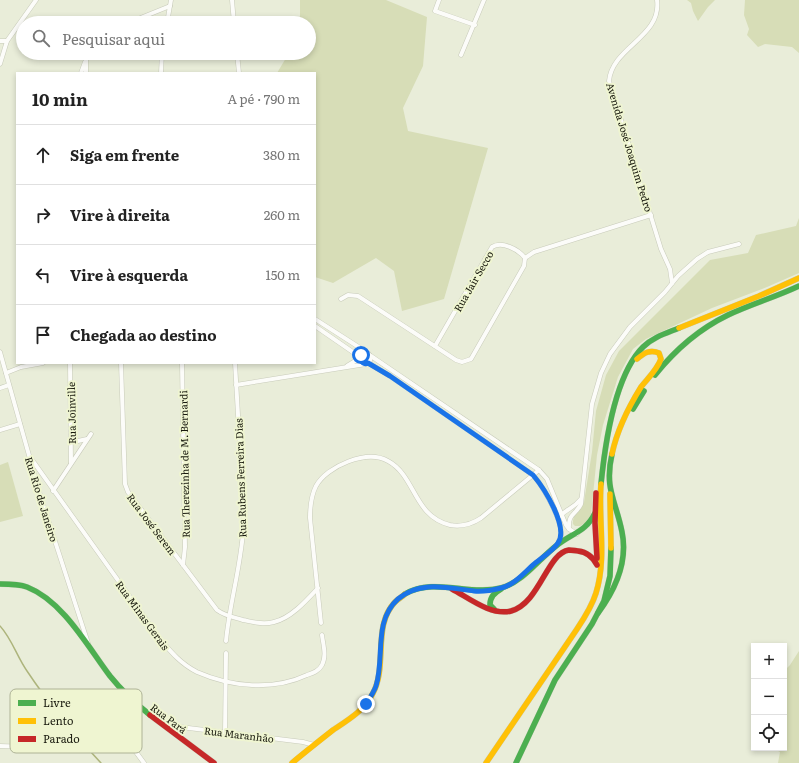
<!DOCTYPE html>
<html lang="pt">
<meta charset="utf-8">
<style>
:root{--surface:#fff;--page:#f6f6f6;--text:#222;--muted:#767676;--line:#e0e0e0}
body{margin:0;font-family:Literata,serif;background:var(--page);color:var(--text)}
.controls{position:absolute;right:12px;bottom:12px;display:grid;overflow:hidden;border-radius:0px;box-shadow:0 2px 6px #0003}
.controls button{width:36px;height:36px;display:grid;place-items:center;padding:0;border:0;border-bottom:1px solid var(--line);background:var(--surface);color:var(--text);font:20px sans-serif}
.stop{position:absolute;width:12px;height:12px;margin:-9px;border:3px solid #1a73e8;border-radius:50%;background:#fff}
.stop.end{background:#1a73e8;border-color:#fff;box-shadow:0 1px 4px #0008}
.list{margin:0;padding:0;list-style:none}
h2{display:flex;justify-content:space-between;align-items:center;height:52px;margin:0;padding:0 16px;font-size:17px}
h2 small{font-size:13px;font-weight:400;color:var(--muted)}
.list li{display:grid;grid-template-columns:26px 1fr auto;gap:12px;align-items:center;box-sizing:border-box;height:60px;padding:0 16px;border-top:1px solid var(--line)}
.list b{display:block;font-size:15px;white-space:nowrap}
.list em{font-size:13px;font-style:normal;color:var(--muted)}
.icon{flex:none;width:22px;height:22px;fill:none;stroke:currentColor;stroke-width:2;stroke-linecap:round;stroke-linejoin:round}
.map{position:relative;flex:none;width:799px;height:763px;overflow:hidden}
.search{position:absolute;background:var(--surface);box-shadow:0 2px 6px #0003;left:16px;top:16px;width:300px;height:44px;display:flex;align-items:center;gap:10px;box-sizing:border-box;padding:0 14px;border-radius:22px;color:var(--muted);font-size:15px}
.panel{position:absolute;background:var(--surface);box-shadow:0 2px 6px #0003;left:16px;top:72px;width:300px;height:292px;border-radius:0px}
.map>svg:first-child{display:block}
</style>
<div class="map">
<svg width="799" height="763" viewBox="0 0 799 763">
<rect width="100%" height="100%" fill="#e9edd9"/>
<g fill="#d7ddb7">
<polygon points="300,0 386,0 427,17 423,66 403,108 408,131 488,148 444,299 402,311 394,271 376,258 333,283 315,277 315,73 277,73 289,53 309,53 309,23 300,23"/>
<polygon points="687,0 715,0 708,7 698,21 693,11 691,3"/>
<polygon points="745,0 799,0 799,53 792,47 765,44 758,47 747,35 749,29 744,15"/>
<path d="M 799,218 L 799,273 L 767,287 L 712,308 L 646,339 L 633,349 L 618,377 L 603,425 L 597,455 L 591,515 L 585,523 L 580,526 L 575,526 L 573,524 C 572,515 580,510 584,502 L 592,452 L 596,411 L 606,375 L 619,351 L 710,260 L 748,253 L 756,235 L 796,226 Z"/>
<polygon points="8,462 23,516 0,522 0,465"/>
<polygon points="799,651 799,763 778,763 780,752 773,748 784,748 784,671 790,665"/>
</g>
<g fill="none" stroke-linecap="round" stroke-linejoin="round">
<path stroke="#adb47c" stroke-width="1.5" d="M 0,626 C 12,639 17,657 27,671 C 49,704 74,734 101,763"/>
<defs>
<g id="street">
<polyline points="232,0 234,23"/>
<polyline points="439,0 435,11 475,25"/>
<path d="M 657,0 C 662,37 612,47 609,81 L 661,249 L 670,269 L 672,283"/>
<polyline points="128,23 170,6"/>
<polyline points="167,23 171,0"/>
<polyline points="0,41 7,41"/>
<polyline points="237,53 239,73"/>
<polyline points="461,55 484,0"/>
<polyline points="0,64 7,41 36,0"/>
<polyline points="81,73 85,62"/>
<polyline points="86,73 86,60 88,53"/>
<polyline points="161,73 162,53"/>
<polyline points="525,258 534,252 651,215"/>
<polyline points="341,299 348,295 358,296 456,360 462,362 471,359 524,266 525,258"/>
<polyline points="315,319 368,353"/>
<polyline points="315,326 360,357"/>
<path d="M 435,346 L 492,247 C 502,241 518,249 525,258"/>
<polyline points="0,352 41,498 88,643"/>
<circle cx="365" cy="358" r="5.5"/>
<polyline points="371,356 539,470 547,479 566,525 569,529 577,534"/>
<polyline points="70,363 71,463"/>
<path d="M 121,363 L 125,484 L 128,492 L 217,610 C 225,616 233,617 243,620 C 253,622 263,625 274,622 C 291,618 306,601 318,588"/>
<polyline points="182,363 185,547 183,565"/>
<path d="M 368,363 L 390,376 L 533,475 C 543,486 560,517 561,531 C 562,536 560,540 558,543"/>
<polyline points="347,366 360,358"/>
<polyline points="6,373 21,367 43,363"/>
<polyline points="236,385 366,364"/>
<polyline points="0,388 9,385"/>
<polyline points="0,430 20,424"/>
<polyline points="71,440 78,441 87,439"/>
<path d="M 30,457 L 160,639 C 171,652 181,664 197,672 C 231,687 273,691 307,675 C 313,673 319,671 322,665 C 327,656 323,644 322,635"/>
<polyline points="53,491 91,434"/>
<path d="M 560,516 C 568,508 573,509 581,499"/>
<path d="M 569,529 C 568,513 575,516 581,504 L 592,404 L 601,373 L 610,354 L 630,327 L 665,292 L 678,276 L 697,259 L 708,252 L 739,244"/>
<path d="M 321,623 L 310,518 C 310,507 311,496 316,486 C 327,466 367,449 388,461 C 416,476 413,516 450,525 C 461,527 472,524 481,518 L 539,470"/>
<path d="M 226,641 C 230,599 243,560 244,518 L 235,363"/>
<polyline points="114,722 144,763"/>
<polyline points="164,725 303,742 314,745"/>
<polyline points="225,733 226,653"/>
<polyline points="0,746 28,747"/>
</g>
<g id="fast">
<path d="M 655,375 C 675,350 699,329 728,315 C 751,304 776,297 799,286"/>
<polyline points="633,409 644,391"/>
<path d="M 601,484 C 605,444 614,376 643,347 C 653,337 667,333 679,328"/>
<path d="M 0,584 C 9,584 19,584 27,587 C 63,601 88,647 110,676 C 122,691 135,703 150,715"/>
<path d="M 405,594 C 434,577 470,596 501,588 C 523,582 539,559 556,546 C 572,533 586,532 595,513"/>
<path d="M 494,609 L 490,605 C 490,597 494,593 501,589"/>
<path d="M 598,613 C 615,590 628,561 622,532 C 616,501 604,489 612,454"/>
<polyline points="516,763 555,680 592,624 604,601 610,576 611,548"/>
</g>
<g id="slow">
<polyline points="679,328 759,296 799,278"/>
<path d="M 612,454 C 617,430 628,408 641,387 C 648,378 657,370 661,359 L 659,353 C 650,349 644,353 637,359"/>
<polyline points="610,494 611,548"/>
<path d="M 292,763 C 305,752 319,741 333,730 C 348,720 365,710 373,693 C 388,665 372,626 395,602 C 398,599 402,597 405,594"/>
<path d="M 486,763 L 577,629 C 585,617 592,606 596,593 C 607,558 598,520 601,484"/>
</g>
<g id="jam">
<polyline points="596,493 595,523 597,558"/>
<path d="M 452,589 C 469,598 491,616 511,611 C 540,603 547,553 569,550 C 572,550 576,551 578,551 C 587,552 593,557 597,565"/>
<polyline points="150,715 214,763"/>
</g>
</defs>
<use href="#street" stroke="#c8cbba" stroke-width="5"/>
<use href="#fast" stroke="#c8cbba" stroke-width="6"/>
<use href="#slow" stroke="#c8cbba" stroke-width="6"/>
<use href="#jam" stroke="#c8cbba" stroke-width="6"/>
<use href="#street" stroke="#fcfcf9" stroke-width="4"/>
<use href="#fast" stroke="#4caf50" stroke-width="5.5"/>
<use href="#slow" stroke="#ffc107" stroke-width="5.5"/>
<use href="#jam" stroke="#c62828" stroke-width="5.5"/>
</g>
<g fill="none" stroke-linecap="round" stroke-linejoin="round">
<path stroke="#1a73e8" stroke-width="5" d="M 361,355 L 360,358 C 361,362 364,365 368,363 L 390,376 L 533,475 C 544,488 569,527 558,543 C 554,550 540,559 533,565 C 524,573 514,585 501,588 C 493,590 483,592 474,591 C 448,588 420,580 398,599 C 373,621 385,658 376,686 C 374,692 370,698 366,704"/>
</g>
<g text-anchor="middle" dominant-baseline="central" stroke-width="4" stroke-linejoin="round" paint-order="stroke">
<g font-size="10" fill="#18190d" stroke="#eff5d1">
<text transform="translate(630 147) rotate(73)">Avenida José Joaquim Pedro</text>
<text transform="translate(473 281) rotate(-60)">Rua Jair Secco</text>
<text transform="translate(71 413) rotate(-91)">Rua Joinville</text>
<text transform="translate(184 464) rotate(-91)">Rua Therezinha de M. Bernardi</text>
<text transform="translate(240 478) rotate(-92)">Rua Rubens Ferreira Dias</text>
<text transform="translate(42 499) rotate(73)">Rua Rio de Janeiro</text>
<text transform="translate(152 524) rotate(53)">Rua José Serem</text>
<text transform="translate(143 615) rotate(54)">Rua Minas Gerais</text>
<text transform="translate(169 718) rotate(37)">Rua Pará</text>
<text transform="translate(239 734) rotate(7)">Rua Maranhão</text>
</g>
</g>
<rect x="10" y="689" width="132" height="64" rx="6" fill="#eff5d1" stroke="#aeb396" stroke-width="1"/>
<rect x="18" y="700" width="18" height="6" fill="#4caf50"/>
<rect x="18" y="718" width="18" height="6" fill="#ffc107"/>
<rect x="18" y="736" width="18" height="6" fill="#c62828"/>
<g font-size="11" fill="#18190d">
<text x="43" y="707">Livre</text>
<text x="43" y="725">Lento</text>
<text x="43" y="743">Parado</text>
</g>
</svg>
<div class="controls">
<button>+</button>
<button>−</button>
<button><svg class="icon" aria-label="locate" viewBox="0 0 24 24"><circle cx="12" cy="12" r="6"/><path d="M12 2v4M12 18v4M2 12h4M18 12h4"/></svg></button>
</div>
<div class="stop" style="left:361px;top:355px"></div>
<div class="stop end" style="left:366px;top:704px"></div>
<div class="search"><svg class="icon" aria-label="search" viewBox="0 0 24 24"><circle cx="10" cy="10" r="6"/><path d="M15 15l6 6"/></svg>Pesquisar aqui</div>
<section class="panel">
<h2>10 min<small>A pé · 790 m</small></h2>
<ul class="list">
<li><svg class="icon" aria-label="ahead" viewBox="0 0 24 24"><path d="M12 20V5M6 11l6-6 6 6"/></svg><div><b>Siga em frente</b></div><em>380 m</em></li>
<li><svg class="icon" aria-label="right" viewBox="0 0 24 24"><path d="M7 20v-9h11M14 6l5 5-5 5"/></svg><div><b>Vire à direita</b></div><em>260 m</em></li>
<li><svg class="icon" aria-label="left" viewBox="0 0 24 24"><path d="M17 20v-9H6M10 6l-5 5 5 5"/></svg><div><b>Vire à esquerda</b></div><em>150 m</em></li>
<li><svg class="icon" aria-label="arrive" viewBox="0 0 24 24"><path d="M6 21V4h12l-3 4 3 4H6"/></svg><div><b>Chegada ao destino</b></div></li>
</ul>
</section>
</div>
